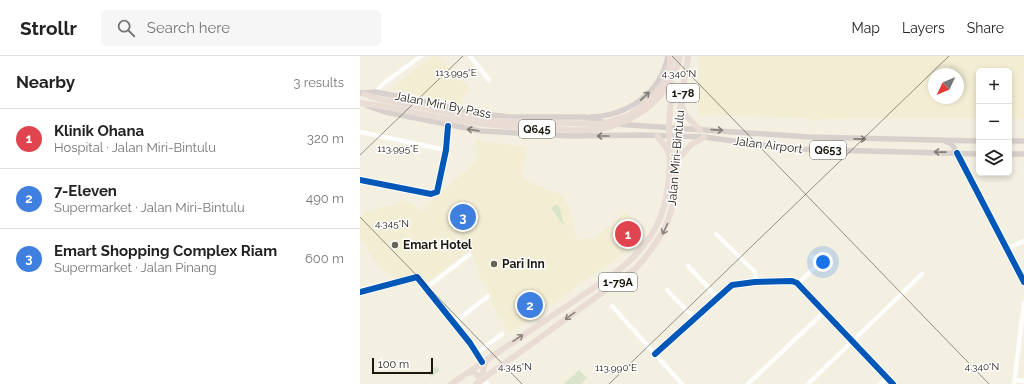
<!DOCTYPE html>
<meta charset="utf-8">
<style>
:root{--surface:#fff;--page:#f6f6f6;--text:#222;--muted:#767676;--line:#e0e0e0;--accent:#676459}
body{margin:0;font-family:Raleway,sans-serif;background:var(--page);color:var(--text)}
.controls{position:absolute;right:12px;top:12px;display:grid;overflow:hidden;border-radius:6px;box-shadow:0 2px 6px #0003}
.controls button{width:36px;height:36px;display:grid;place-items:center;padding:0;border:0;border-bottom:1px solid var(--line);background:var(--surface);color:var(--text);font:20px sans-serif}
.compass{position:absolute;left:568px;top:12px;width:36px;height:36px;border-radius:50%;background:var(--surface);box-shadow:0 2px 6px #0003;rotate:226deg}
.scale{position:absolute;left:12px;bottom:10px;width:61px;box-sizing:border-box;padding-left:4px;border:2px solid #1b180f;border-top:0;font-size:11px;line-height:14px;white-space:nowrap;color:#1b180f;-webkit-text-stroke:3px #fff;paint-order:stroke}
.you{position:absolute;left:463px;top:206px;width:14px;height:14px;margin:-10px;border:3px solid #fff;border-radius:50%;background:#1a73e8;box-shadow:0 0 0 6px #1a73e833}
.badge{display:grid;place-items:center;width:26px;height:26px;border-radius:50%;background:var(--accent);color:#fff;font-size:13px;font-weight:700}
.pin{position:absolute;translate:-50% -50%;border:2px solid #fff;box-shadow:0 1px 4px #0006}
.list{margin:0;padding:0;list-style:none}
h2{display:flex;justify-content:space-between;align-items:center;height:52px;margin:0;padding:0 16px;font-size:17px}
h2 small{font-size:13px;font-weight:400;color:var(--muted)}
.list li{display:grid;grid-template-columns:26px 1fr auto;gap:12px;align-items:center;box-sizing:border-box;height:60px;padding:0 16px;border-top:1px solid var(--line)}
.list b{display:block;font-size:15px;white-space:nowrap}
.list p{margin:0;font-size:13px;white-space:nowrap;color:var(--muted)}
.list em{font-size:13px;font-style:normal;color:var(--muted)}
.icon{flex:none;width:22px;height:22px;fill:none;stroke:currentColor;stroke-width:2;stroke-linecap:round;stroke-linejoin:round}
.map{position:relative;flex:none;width:664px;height:328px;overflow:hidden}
header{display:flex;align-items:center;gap:24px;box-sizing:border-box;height:56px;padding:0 20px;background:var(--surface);border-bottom:1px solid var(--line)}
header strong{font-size:19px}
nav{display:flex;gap:22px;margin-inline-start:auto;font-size:14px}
.search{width:280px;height:36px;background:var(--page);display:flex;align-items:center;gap:10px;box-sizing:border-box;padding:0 14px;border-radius:6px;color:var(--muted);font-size:15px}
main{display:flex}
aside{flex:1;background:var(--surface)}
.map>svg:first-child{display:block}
</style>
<header>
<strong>Strollr</strong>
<div class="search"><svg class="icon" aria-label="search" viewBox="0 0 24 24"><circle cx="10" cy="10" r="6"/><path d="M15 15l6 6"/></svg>Search here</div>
<nav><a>Map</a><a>Layers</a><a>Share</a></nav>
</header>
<main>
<aside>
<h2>Nearby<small>3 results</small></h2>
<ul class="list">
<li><span class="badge" style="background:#e0444e">1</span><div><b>Klinik Ohana</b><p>Hospital · Jalan Miri-Bintulu</p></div><em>320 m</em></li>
<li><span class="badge" style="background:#3f7fe0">2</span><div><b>7-Eleven</b><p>Supermarket · Jalan Miri-Bintulu</p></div><em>490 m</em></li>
<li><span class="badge" style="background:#3f7fe0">3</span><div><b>Emart Shopping Complex Riam</b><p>Supermarket · Jalan Pinang</p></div><em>600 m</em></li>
</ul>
</aside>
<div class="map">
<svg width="664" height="328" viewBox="0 0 664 328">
<rect width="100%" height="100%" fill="#f3f0e2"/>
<g fill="#f3edd4" fill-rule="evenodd">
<polygon points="73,0 79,0 109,33 100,48 31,33"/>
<path d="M 339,0 L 664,0 L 664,63 L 649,63 L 649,15 L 619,15 L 619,62 L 465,63 L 453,65 L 449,62 L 338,59 ZM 574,18 L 598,18 L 598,42 L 574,42 Z"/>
<polygon points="115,84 167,91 162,123 202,139 208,150 217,184 235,181 249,171 260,159 267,157 285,173 268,194 252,206 150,278 138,259 118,215 111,193 67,227 43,227 19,211 0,183 0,162 3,158 45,144 63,155 66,150 116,106"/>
</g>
<g fill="#dae4cb">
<polygon points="197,148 200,153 204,170 191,152"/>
<polygon points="77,310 80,315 71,321 68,316"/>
<polygon points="219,314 227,322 221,328 204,328"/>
</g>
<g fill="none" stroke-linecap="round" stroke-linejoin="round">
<g stroke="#fdfdfb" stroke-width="4.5">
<polyline points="110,0 129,24"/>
<polyline points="16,36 24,27 61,0"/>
<polyline points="0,76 86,94"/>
<polyline points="597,97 664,226"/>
<polyline points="0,124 71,138 77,136 86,94 88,70"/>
<polyline points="356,178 395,216 396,226"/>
<polyline points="647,193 664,185"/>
<polyline points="328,210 357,241"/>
<polyline points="438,228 455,211 456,206 452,201"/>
<polyline points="66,232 109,199"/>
<polyline points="307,234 334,262"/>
<polyline points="0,236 57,221 110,287 122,306"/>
<polyline points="252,250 322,328"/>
<polyline points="94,267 128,240"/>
<polyline points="117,297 142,278"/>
<polyline points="295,298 372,229 395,226 432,225 437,227 533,328"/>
<polyline points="123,323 127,328"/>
<polyline points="655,324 664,325"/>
<polyline points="388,328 464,256"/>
<polyline points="448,328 562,218"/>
<polyline points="520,328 527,322"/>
<polyline points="654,328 664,247"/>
</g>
<g stroke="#d8d0cc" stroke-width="5.5">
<polyline points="0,37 16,36 71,47 107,56 150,61 224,61 242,66"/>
<polyline points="8,50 25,56 121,75 211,80 282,79 344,81 432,93 619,98"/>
<path d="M 230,61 C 266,60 301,38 308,0"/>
<polyline points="255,68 449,81 619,85"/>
<polyline points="585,85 592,88 597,97"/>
<polyline points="649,85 664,85"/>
<polyline points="649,98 664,98"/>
</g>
<g stroke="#e9dcd5" stroke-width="6">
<polyline points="4,38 23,44 135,65 242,68 270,59 290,44 303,28 314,0"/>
<path d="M 1,47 C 32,51 63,59 94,64 C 127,69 160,72 194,73 C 212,74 231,76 248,71 C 283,62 313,36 320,0"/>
<polyline points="322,48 325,59 340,74"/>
<polyline points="297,80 306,91 309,99"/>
<polyline points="317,104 331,89 344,81"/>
<polyline points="107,317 113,316 123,323"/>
<polyline points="123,323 123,313 126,304"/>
<path d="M 91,328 L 254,218 C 302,181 311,147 310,88 C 310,83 309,78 309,73 C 309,59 312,45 311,30 C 311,20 310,10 310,0"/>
<path d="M 116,328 L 275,213 C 322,163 314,137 318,73 C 319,48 325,24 328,0"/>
</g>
<defs>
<g id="cycleway">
<polyline points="597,97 664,226"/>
<polyline points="0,124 71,138 77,136 86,94 88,70"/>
<polyline points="0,236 57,221 110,287 122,306"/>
<polyline points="295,298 372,229 395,226 432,225 437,227 533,328"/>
</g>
</defs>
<use href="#cycleway" stroke="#fff" stroke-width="8"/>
<use href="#cycleway" stroke="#0057b8" stroke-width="6"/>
</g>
<defs><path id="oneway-shaft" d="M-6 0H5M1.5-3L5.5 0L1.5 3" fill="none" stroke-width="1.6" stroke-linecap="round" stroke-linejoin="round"/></defs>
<g stroke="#837d77">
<use href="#oneway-shaft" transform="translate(285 40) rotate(-43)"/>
<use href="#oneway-shaft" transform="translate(113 74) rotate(-172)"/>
<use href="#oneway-shaft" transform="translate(357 74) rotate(4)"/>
<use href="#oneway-shaft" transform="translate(243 80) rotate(-180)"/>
<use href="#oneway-shaft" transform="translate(500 83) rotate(1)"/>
<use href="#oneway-shaft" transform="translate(580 96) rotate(-179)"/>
</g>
<g stroke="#8c847c">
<use href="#oneway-shaft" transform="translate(305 173) rotate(115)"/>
<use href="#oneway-shaft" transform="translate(210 260) rotate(144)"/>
<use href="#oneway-shaft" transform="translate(158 282) rotate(-34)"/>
</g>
<path fill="none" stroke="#1b180f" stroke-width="1" stroke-opacity="0.45" d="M 312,0 L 629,328M 0,99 L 103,0M 0,161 L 162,328M 249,328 L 589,0"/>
<g fill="#676459" stroke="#fff" stroke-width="1.5">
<circle cx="35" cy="189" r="4"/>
<circle cx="134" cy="208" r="4"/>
</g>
<g text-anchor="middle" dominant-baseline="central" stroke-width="3" stroke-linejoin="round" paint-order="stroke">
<g fill="#fff" stroke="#5f5d57" stroke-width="1">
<rect x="307" y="28" width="32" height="18" rx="3"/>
<rect x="159" y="64" width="36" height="18" rx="3"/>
<rect x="450" y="85" width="36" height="18" rx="3"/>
<rect x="239" y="217" width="38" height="18" rx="3"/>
</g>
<g font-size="11" font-weight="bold" fill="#1b180f">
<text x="323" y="37">1-78</text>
<text x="177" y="73">Q645</text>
<text x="468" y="94">Q653</text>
<text x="258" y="226">1-79A</text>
</g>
<g font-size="12" fill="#1b180f" stroke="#fff">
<text transform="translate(83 49) rotate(11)">Jalan Miri By Pass</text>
<text transform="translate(408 89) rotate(7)">Jalan Airport</text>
<text transform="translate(316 102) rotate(-85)">Jalan Miri-Bintulu</text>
</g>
<g font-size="12" font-weight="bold" fill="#1b180f" stroke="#fff" text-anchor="start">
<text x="43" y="189">Emart Hotel</text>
<text x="142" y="208">Pari Inn</text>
</g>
</g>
<g font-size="10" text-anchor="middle" fill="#1b180f" stroke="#fff" stroke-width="3" stroke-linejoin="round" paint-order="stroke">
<text x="96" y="20">113.995°E</text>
<text x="319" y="21">4.340°N</text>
<text x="38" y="96">113.995°E</text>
<text x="32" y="171">4.345°N</text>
<text x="155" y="314">4.345°N</text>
<text x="622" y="314">4.340°N</text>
<text x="256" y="315">113.990°E</text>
</g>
</svg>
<div class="controls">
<button>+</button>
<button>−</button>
<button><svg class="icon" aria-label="layers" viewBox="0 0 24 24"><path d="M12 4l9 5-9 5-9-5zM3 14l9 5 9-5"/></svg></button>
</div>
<svg class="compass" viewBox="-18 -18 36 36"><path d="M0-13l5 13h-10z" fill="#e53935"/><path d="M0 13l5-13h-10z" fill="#767676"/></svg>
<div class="scale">100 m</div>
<div class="you"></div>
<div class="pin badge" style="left:268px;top:178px;background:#e0444e">1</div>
<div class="pin badge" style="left:170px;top:249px;background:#3f7fe0">2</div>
<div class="pin badge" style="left:103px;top:161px;background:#3f7fe0">3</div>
</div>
</main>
